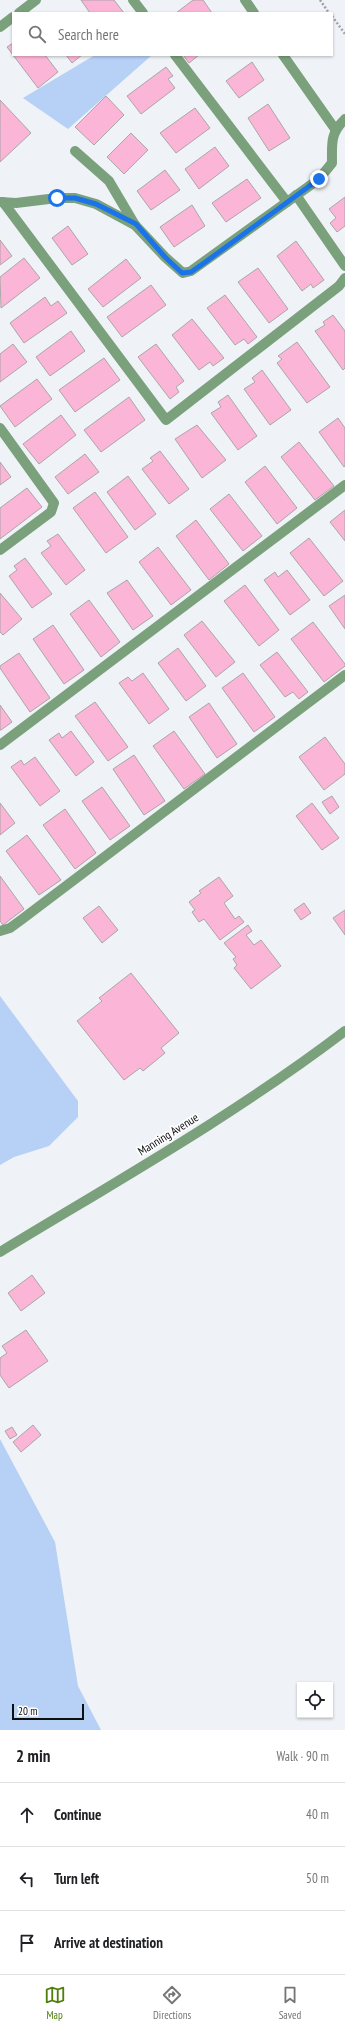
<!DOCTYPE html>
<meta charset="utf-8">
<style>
:root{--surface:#fff;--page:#f2f2f2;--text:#202124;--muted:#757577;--line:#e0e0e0;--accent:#4f7e0a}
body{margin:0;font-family:"PT Sans Narrow",sans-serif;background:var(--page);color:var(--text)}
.controls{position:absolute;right:12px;bottom:12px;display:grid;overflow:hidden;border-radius:0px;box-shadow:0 1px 3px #0004}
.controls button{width:36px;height:36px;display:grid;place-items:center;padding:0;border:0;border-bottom:1px solid var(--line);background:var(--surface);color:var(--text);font:20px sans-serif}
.scale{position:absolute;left:12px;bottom:10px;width:72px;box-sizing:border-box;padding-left:4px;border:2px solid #0d0e0f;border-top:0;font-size:11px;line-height:14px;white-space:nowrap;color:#0d0e0f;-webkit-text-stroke:3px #fff;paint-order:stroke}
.stop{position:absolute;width:12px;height:12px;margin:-9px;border:3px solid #1a73e8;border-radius:50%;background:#fff}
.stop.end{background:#1a73e8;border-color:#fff;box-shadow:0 1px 4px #0008}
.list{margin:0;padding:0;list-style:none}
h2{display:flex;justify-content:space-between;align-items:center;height:52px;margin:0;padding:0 16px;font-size:17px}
h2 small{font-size:13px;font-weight:400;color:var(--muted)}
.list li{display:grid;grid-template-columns:26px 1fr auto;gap:12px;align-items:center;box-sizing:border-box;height:64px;padding:0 16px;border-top:1px solid var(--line)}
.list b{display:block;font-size:15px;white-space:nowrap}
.list em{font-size:13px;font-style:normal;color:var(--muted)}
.icon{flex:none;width:22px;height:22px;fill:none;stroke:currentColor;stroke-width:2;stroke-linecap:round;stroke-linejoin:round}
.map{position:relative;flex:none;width:345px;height:1730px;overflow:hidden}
.search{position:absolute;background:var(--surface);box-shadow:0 1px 3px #0004;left:12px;right:12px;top:12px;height:44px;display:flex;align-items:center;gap:10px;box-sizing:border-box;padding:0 14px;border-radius:0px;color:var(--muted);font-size:15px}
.sheet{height:244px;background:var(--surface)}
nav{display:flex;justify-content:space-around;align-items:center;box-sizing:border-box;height:56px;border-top:1px solid var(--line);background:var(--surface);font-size:11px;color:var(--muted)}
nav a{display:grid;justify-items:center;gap:2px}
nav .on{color:var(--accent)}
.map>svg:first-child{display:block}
</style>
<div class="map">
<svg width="345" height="1730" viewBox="0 0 345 1730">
<rect width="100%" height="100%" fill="#eff2f6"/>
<g fill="#b6d0f6">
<polygon points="95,55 152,55 68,129 23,98"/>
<polygon points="0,996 78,1101 78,1117 49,1146 14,1157 0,1165"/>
<polygon points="0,1439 55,1542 78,1686 101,1730 0,1730"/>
</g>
<g fill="#fbb5d7" stroke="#aba6a8">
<polygon points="81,0 114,0 124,13 90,13"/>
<polygon points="193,0 203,0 212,13 176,13"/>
<polygon points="13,43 13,55 45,55 58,72 38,88 7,47"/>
<polygon points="66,55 82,55 72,63"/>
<polygon points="183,55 199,55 189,63"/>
<polygon points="252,62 264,80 239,98 226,81"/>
<polygon points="166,67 173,76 168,79 175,88 141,114 127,96"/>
<polygon points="106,96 124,115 94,145 75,127"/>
<polygon points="0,100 31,133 0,162"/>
<polygon points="268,104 290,138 269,151 248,118"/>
<polygon points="195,108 210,128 176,153 160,133"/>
<polygon points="131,133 148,150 124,174 107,157"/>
<polygon points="215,147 229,166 199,189 185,169"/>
<polygon points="165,170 180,190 151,210 137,191"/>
<polygon points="247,179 261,198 226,222 212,203"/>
<polygon points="345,197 345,226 337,232 330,223 336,218 329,209"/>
<polygon points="192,205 205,226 174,247 160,227"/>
<polygon points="68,226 88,254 72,265 52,238"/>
<polygon points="0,240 12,256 0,265"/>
<polygon points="296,241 324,280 313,288 311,284 302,291 277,256"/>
<polygon points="24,258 40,278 1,308 0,277"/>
<polygon points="126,259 141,278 103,307 88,289"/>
<polygon points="258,268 288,309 269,323 238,282"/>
<polygon points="151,285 166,305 122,337 107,317"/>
<polygon points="225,295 257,337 248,344 244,339 235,345 207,308"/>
<polygon points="45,297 51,306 58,301 67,313 24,343 10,323"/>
<polygon points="333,315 345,331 345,368 343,370 315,331 325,325 323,322"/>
<polygon points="192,319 224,358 213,366 210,362 199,370 172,335"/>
<polygon points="71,331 85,351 50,376 36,357"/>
<polygon points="297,342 330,387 307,403 277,363 282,359 278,356"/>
<polygon points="13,344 27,362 0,382 0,354"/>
<polygon points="156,344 184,381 176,387 179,392 170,399 138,357"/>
<polygon points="104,358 120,380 75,412 59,390"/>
<polygon points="262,370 291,410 270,425 244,389 255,382 252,378"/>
<polygon points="37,379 52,399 15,427 0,406"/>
<polygon points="228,395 257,436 238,450 211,413 221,407 218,402"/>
<polygon points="129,397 145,420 101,452 84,430"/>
<polygon points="61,415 76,435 39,464 23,444"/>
<polygon points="338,418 345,428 345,466 344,467 319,432"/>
<polygon points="197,425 226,460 202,478 175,439"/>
<polygon points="299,442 334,486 315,500 281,457"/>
<polygon points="160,451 189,489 169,504 142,469 153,461 150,458"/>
<polygon points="85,454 99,472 68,494 55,477"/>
<polygon points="0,462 11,477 0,485"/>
<polygon points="265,466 297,508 277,524 245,482"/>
<polygon points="128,476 156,514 135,530 107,492"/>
<polygon points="27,488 42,507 0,539 0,508"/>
<polygon points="95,492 128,537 106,553 73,508"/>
<polygon points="229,494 262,536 243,551 210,509"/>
<polygon points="345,510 345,541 330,522"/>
<polygon points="196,520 229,564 209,580 176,536"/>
<polygon points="58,534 85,570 66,585 41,553 51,546 47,541"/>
<polygon points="309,538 343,581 324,596 290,553"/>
<polygon points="158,547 191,590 171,605 139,562"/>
<polygon points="25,558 52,594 32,608 9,576 17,570 14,566"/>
<polygon points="287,570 310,600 290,615 264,580 275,572 278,577"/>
<polygon points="127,580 153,616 133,630 107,593"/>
<polygon points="245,585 279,630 259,646 224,601"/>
<polygon points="0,593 22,619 3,635 0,632"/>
<polygon points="345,595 345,629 329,606"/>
<polygon points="89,600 120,642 101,657 70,614"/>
<polygon points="202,621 235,662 216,677 184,635"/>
<polygon points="313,622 345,664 345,666 324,682 291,639"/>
<polygon points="53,625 84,670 64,684 33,639"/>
<polygon points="178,648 206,686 186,701 158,663"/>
<polygon points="277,652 308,692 299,699 293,692 285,697 260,665"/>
<polygon points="19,653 50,698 30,712 0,668 0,666"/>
<polygon points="143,673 169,709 149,724 119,683 128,677 132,681"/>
<polygon points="243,673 275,717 254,732 222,688"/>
<polygon points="95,702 128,747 108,761 75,716"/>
<polygon points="209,703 237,744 217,758 189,717"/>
<polygon points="0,705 12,722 1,730 0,730"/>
<polygon points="71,731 94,762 76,776 49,740 59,733 62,738"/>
<polygon points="174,731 205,774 184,789 153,746"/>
<polygon points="325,737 345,764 345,774 324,790 299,757"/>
<polygon points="134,755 165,801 144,815 113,769"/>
<polygon points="35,757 60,791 40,806 11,767 21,760 24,765"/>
<polygon points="102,787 130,826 110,840 82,801"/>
<polygon points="332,796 339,807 330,814 322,802"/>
<polygon points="0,803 15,823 0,835"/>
<polygon points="312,803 339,838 322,850 296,816"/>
<polygon points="65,809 96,853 75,869 43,825"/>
<polygon points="27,835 61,880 39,895 6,851"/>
<polygon points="0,876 24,909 3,925 0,921"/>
<polygon points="219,877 233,896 224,903 235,919 239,916 244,922 220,940 204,919 199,922 192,912 195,910 189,902 201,893 199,891"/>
<polygon points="304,903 311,913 301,920 294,910"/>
<polygon points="99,906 118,930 102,943 83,918"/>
<polygon points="345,910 345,935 333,918"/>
<polygon points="248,925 252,931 246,935 254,945 261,940 281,966 251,989 234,968 237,965 233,959 236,957 224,943"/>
<polygon points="131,973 179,1033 161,1048 165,1053 143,1071 140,1068 124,1080 77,1021 102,1001 99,998"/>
<polygon points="32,1275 45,1293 21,1311 8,1293"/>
<polygon points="26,1330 48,1361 9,1388 0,1375 0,1358 7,1353 2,1346"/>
<polygon points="33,1425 41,1435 21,1452 13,1442"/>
<polygon points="12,1427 17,1435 10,1439 5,1431"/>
</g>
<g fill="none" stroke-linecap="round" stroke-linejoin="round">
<g stroke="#9fa1a4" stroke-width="2.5" stroke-dasharray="2 2" stroke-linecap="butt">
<polyline points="320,0 329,13"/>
<polyline points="332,16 345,34"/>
</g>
<g stroke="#7aa17c" stroke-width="10">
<polyline points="133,0 143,13"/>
<polyline points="245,0 254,13"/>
<polyline points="19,13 36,0"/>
<polyline points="0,27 13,17"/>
<polyline points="175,55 287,202"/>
<polyline points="283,55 335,129"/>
<polyline points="75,151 109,181 135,225"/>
<polyline points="296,195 345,266"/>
<path d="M 0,202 L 16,203 L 57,198 L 75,198 L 96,204 L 135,225 L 165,257 L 183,273 L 191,271 L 319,179 L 332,163 C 332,143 330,134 345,119"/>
<polyline points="3,202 166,420 339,286 345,278"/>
<polyline points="0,428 54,503 51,512 0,550"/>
<polyline points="0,745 345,485"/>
<polyline points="0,931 10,928 21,920 345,675"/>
<path d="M 0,1252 C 117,1181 236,1114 345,1031"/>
</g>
</g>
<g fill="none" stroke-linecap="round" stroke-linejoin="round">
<polyline stroke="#1a73e8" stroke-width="5" points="57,198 75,198 96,204 136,224 165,257 182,273 191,272 204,263 319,179"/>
</g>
<g text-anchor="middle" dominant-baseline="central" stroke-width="3.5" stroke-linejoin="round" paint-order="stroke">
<g font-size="12" fill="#0d0e0f" stroke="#fff">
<text transform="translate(168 1134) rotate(-32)">Manning Avenue</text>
</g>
</g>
</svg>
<div class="controls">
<button><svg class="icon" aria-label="locate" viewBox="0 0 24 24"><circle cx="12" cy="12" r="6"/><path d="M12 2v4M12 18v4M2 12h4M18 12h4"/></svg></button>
</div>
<div class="scale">20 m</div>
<div class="stop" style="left:57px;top:198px"></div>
<div class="stop end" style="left:319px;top:179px"></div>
<div class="search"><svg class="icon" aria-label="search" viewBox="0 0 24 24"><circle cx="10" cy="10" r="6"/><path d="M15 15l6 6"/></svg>Search here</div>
</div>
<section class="sheet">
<h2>2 min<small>Walk · 90 m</small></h2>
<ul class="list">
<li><svg class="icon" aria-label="ahead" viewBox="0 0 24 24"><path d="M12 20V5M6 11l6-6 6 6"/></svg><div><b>Continue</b></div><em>40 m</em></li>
<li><svg class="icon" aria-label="left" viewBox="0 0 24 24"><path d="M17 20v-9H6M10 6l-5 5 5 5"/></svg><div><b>Turn left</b></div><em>50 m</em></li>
<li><svg class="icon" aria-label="arrive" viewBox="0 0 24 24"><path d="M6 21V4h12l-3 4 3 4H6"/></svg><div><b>Arrive at destination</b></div></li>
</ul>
</section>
<nav>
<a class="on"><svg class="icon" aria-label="map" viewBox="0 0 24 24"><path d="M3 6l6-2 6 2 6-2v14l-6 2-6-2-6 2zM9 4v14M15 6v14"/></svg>Map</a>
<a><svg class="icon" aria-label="directions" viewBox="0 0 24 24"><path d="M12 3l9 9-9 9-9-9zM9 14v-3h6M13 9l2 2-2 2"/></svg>Directions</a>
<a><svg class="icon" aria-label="saved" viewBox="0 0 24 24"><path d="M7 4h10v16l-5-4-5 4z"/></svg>Saved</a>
</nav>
